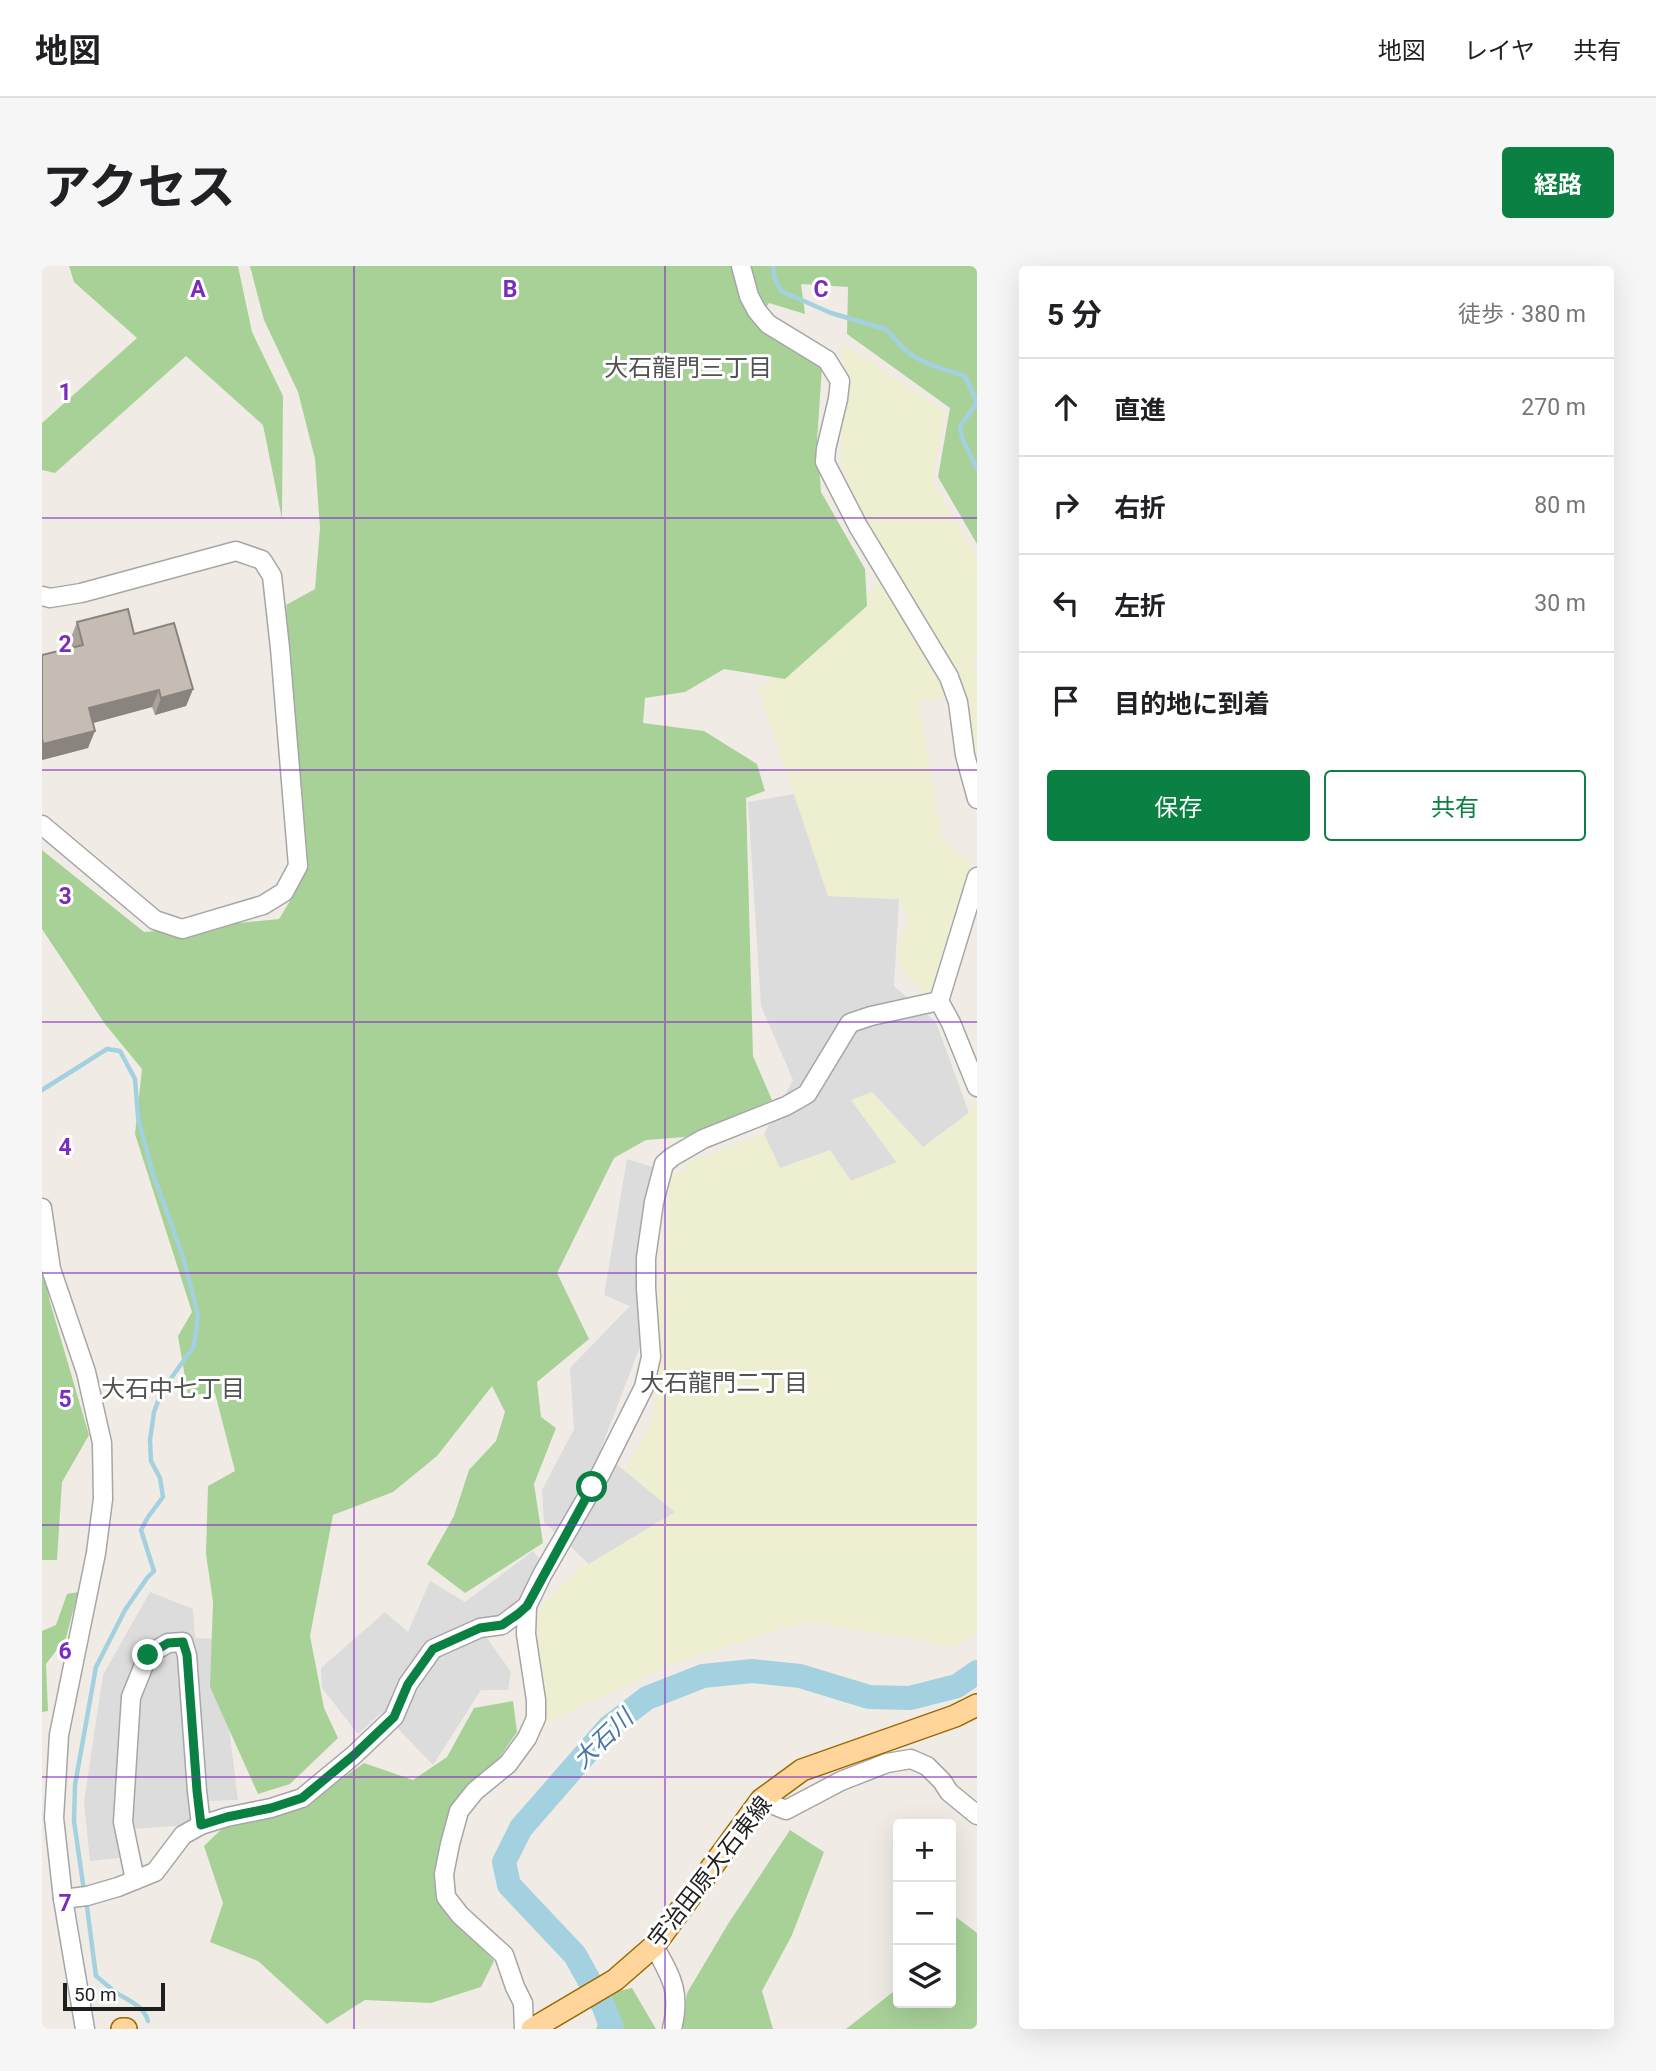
<!DOCTYPE html>
<html lang="ja">
<meta charset="utf-8">
<style>
:root{--surface:#fff;--page:#f6f6f6;--text:#202124;--muted:#757577;--line:#e0e0e0;--accent:#0b8043}
body{margin:0;font-family:Roboto,"Noto Sans JP",sans-serif;background:var(--page);color:var(--text)}
.controls{position:absolute;right:21px;bottom:21px;display:grid;overflow:hidden;border-radius:7px;box-shadow:0 7px 28px #0002}
.controls button{width:63px;height:63px;display:grid;place-items:center;padding:0;border:0;border-bottom:2px solid var(--line);background:var(--surface);color:var(--text);font:35px sans-serif}
.scale{position:absolute;left:21px;bottom:18px;width:102px;box-sizing:border-box;padding-left:7px;border:4px solid #1f1f1f;border-top:0;font-size:19px;line-height:24px;white-space:nowrap;color:#1f1f1f;-webkit-text-stroke:5px #fff;paint-order:stroke}
.stop{position:absolute;width:21px;height:21px;margin:-16px;border:5px solid #0b8043;border-radius:50%;background:#fff}
.stop.end{background:#0b8043;border-color:#fff;box-shadow:0 2px 7px #0008}
.list{margin:0;padding:0;list-style:none}
h2{display:flex;justify-content:space-between;align-items:center;height:91px;margin:0;padding:0 28px;font-size:30px}
h2 small{font-size:23px;font-weight:400;color:var(--muted)}
.list li{display:grid;grid-template-columns:46px 1fr auto;gap:21px;align-items:center;box-sizing:border-box;height:98px;padding:0 28px;border-top:2px solid var(--line)}
.list b{display:block;font-size:26px;white-space:nowrap}
.list em{font-size:23px;font-style:normal;color:var(--muted)}
.actions{display:flex;gap:14px;padding:21px 28px}
.actions a{flex:1;padding:16px 0;border:2px solid var(--accent);border-radius:7px;text-align:center;font-size:24px;color:var(--accent)}
.actions .main{background:var(--accent);color:#fff}
.icon{flex:none;width:38px;height:38px;fill:none;stroke:currentColor;stroke-width:2;stroke-linecap:round;stroke-linejoin:round}
.map{position:relative;flex:none;width:935px;height:1763px;overflow:hidden;border-radius:7px}
header{display:flex;align-items:center;gap:42px;box-sizing:border-box;height:98px;padding:0 35px;background:var(--surface);border-bottom:2px solid var(--line)}
header strong{font-size:33px}
nav{display:flex;gap:38px;margin-inline-start:auto;font-size:24px}
.intro{display:flex;align-items:center;justify-content:space-between;box-sizing:border-box;height:168px;padding:0 42px}
h1{margin:0;font-size:49px}
.button{padding:18px 32px;border-radius:7px;background:var(--accent);color:#fff;font-size:24px;font-weight:700}
main{display:flex;gap:42px;padding:0 42px}
aside{flex:1;background:var(--surface);border-radius:7px;box-shadow:0 7px 28px #0002}
.map>svg:first-child{display:block}
</style>
<header>
<strong>地図</strong>
<nav><a>地図</a><a>レイヤ</a><a>共有</a></nav>
</header>
<div class="intro"><h1>アクセス</h1><a class="button">経路</a></div>
<main>
<div class="map">
<svg width="935" height="1763" viewBox="0 0 935 1763">
<rect width="100%" height="100%" fill="#f0ece5"/>
<g fill="#dddcdc">
<polygon points="752,528 786,630 857,633 852,720 894,756 927,847 881,881 830,826 810,835 855,897 808,915 738,903 722,868 751,814 719,740 706,536"/>
<polygon points="585,893 614,902 601,1073 558,1185 634,1246 547,1298 502,1256 500,1224 532,1163 528,1102 588,1040 562,1029"/>
<polygon points="491,1285 500,1296 479,1334 445,1372 469,1406 466,1424 439,1424 391,1499 340,1446 316,1468 280,1422 279,1402 343,1346 366,1366 388,1315 423,1336"/>
<polygon points="108,1326 151,1343 153,1372 176,1373 196,1534 166,1535 167,1548 147,1559 91,1563 95,1590 48,1595 42,1536 61,1409"/>
</g>
<g fill="#edefd0">
<polygon points="801,78 903,145 890,216 935,290 935,388 930,402 935,404 935,507 921,428 877,436 900,572 928,597 925,619 887,730 860,705 854,688 866,653 857,633 786,630 717,423 836,320 800,202"/>
<polygon points="830,826 881,881 927,847 935,831 935,1366 912,1382 875,1373 763,1356 624,1400 500,1459 490,1361 503,1336 534,1306 633,1246 583,1205 612,1153 617,1026 629,912 651,894 722,868 738,902 788,884 809,915 855,896 809,834"/>
</g>
<g fill="#a8d198">
<polygon points="27,0 196,0 210,66 241,130 240,253 221,159 144,90 13,207 0,204 0,157 95,72 32,16"/>
<polygon points="208,0 935,0 935,278 896,211 908,142 805,68 806,21 759,18 763,48 727,37 724,42 780,101 775,175 779,226 823,303 825,340 743,413 682,403 643,426 603,432 601,457 662,465 715,498 723,525 704,532 711,790 730,834 643,871 604,874 572,892 515,1007 547,1073 495,1116 499,1151 514,1162 492,1218 501,1277 423,1327 385,1298 412,1250 427,1204 454,1175 463,1146 450,1120 395,1190 351,1226 291,1249 268,1370 282,1442 296,1472 248,1518 216,1528 168,1421 171,1336 164,1288 166,1220 193,1205 173,1127 146,1129 136,1070 150,1046 93,868 100,803 63,758 0,663 0,584 102,666 237,653 254,625 262,563 244,339 273,323 278,262 273,193 256,126 222,54"/>
<polygon points="0,997 8,1036 47,1169 20,1216 15,1294 0,1294"/>
<polygon points="36,1326 24,1372 4,1398 6,1445 0,1446 0,1365 14,1359 25,1328"/>
<polygon points="471,1435 475,1466 453,1498 418,1531 401,1568 396,1637 452,1695 439,1721 389,1737 323,1734 285,1758 216,1695 168,1676 181,1637 162,1580 186,1557 265,1537 322,1497 371,1514 405,1491 432,1442"/>
<polygon points="748,1564 782,1586 750,1669 720,1725 731,1763 640,1763 645,1727 686,1658"/>
<polygon points="910,1648 935,1667 935,1763 804,1763 856,1722 856,1737 909,1737 909,1649"/>
<polygon points="590,1722 614,1763 554,1763 572,1726"/>
</g>
<g fill="none" stroke-linecap="round" stroke-linejoin="round">
<g stroke="#a4d1df" stroke-width="4.5">
<path d="M 731,0 L 732,11 L 739,25 L 789,47 L 843,63 C 851,68 855,77 862,83 C 880,98 901,103 923,110 L 934,134 L 932,141 L 918,160 L 920,172 L 935,203"/>
<polyline points="0,824 65,783 78,785 93,813 96,851 110,905 141,991 156,1049 152,1080 120,1125 112,1146 108,1174 109,1195 118,1212 121,1231 106,1251 99,1264 112,1305 105,1312 83,1344 54,1401 33,1519 32,1555 42,1625"/>
<path d="M 44,1633 L 54,1710 C 60,1715 66,1720 72,1725 C 84,1734 102,1739 106,1755"/>
</g>
<polyline stroke="#a4d1df" stroke-width="24" points="570,1763 562,1741 533,1689 467,1619 462,1596 479,1562 567,1461 605,1432 661,1410 710,1405 758,1410 827,1431 868,1432 915,1420 935,1406"/>
<defs>
<g id="minor">
<polyline points="699,0 707,30 715,45 726,58 785,94 798,115 796,133 784,183 783,196 816,260 907,411 916,436 923,489 935,533"/>
<polyline points="0,330 8,332 39,327 194,285 220,294 230,310 238,382 256,600 242,626 221,639 140,663 113,654 0,559"/>
<polyline points="935,611 897,735 909,757 935,821"/>
<polyline points="0,942 9,1003 44,1106 60,1177 61,1233 54,1287 17,1469 12,1552 21,1633 43,1763"/>
<polyline points="719,1534 744,1544 799,1515 845,1497 869,1493 885,1500 900,1515 907,1526 935,1549"/>
<polyline points="93,1614 81,1556 89,1431 106,1389 126,1377 141,1376 145,1389 155,1525 159,1559"/>
<polyline points="21,1633 45,1630 76,1621 113,1606 141,1569 159,1559 185,1551 229,1542 260,1532 312,1489 352,1451 366,1418 391,1383 438,1362 460,1359 485,1340 500,1309 559,1207 602,1121 609,1091 604,1022 604,992 612,936 622,898 630,891 661,873 744,840 765,828 808,757 829,750 897,735"/>
<path d="M 612,1680 C 630,1712 639,1726 630,1763"/>
<polyline points="482,1763 481,1737 473,1721 462,1689 418,1649 404,1631 402,1608 408,1578 417,1545 433,1525 466,1498 485,1472 494,1452 494,1434 484,1368 485,1340"/>
</g>
<g id="major">
<polyline points="80,1763 84,1763"/>
<polyline points="490,1763 573,1714 612,1680 719,1534 760,1504 913,1450 935,1439"/>
</g>
</defs>
<use href="#minor" stroke="#a6a6a6" stroke-width="21"/>
<use href="#major" stroke="#9a6900" stroke-width="24"/>
<use href="#minor" stroke="#fff" stroke-width="18"/>
<use href="#major" stroke="#ffd59b" stroke-width="21"/>
</g>
<polygon fill="#a9a29b" points="35,356 92,368 151,423 144,440 113,449 110,441 51,457 46,482 0,494 0,389 30,381 28,374"/>
<g fill="#8a847e">
<polygon points="151,423 144,440 113,449 119,432"/>
<polygon points="117,424 110,441 40,460 47,442"/>
<polygon points="53,465 46,482 0,494 0,482 1,478"/>
</g>
<polygon fill="#c5bcb4" stroke="#8a847e" stroke-width="2" points="86,343 92,368 132,357 151,423 119,432 117,424 47,442 53,465 1,478 0,472 0,389 41,379 35,356"/>
<g fill="none" stroke-linecap="round" stroke-linejoin="round">
<polyline stroke="#0b8043" stroke-width="9" points="106,1389 126,1377 141,1376 145,1389 155,1525 159,1559 185,1551 229,1542 260,1532 312,1489 352,1451 366,1418 391,1383 438,1362 460,1359 476,1348 485,1340 550,1221"/>
</g>
<path fill="none" stroke="#7b2cbf" stroke-width="2" stroke-opacity="0.55" d="M 312,0 L 312,1763M 623,0 L 623,1763M 0,252 L 935,252M 0,504 L 935,504M 0,756 L 935,756M 0,1007 L 935,1007M 0,1259 L 935,1259M 0,1511 L 935,1511"/>
<g text-anchor="middle" dominant-baseline="central" stroke-width="6" stroke-linejoin="round" paint-order="stroke">
<g font-size="23" fill="#1f1f1f" stroke="#fff">
<text transform="translate(668 1606) rotate(-52)">宇治田原大石東線</text>
</g>
<g font-size="24" fill="#525252" stroke="#fff">
<text x="646" y="102">大石龍門三丁目</text>
<text x="682" y="1117">大石龍門二丁目</text>
<text x="131" y="1123">大石中七丁目</text>
</g>
<g font-size="24" font-style="italic" fill="#4577aa" stroke="#fff">
<text transform="translate(561 1473) rotate(-44)">大石川</text>
</g>
</g>
<g font-size="23" text-anchor="middle" font-weight="bold" fill="#7b2cbf" stroke="#fff" stroke-width="6" stroke-linejoin="round" paint-order="stroke">
<text x="156" y="31">A</text>
<text x="468" y="31">B</text>
<text x="779" y="31">C</text>
<text x="23" y="134">1</text>
<text x="23" y="386">2</text>
<text x="23" y="638">3</text>
<text x="23" y="889">4</text>
<text x="23" y="1141">5</text>
<text x="23" y="1393">6</text>
<text x="23" y="1645">7</text>
</g>
</svg>
<div class="controls">
<button>+</button>
<button>−</button>
<button><svg class="icon" aria-label="layers" viewBox="0 0 24 24"><path d="M12 4l9 5-9 5-9-5zM3 14l9 5 9-5"/></svg></button>
</div>
<div class="scale">50 m</div>
<div class="stop" style="left:550px;top:1221px"></div>
<div class="stop end" style="left:106px;top:1389px"></div>
</div>
<aside>
<h2>5 分<small>徒歩 · 380 m</small></h2>
<ul class="list">
<li><svg class="icon" aria-label="ahead" viewBox="0 0 24 24"><path d="M12 20V5M6 11l6-6 6 6"/></svg><div><b>直進</b></div><em>270 m</em></li>
<li><svg class="icon" aria-label="right" viewBox="0 0 24 24"><path d="M7 20v-9h11M14 6l5 5-5 5"/></svg><div><b>右折</b></div><em>80 m</em></li>
<li><svg class="icon" aria-label="left" viewBox="0 0 24 24"><path d="M17 20v-9H6M10 6l-5 5 5 5"/></svg><div><b>左折</b></div><em>30 m</em></li>
<li><svg class="icon" aria-label="arrive" viewBox="0 0 24 24"><path d="M6 21V4h12l-3 4 3 4H6"/></svg><div><b>目的地に到着</b></div></li>
</ul>
<div class="actions"><a class="main">保存</a><a>共有</a></div>
</aside>
</main>
